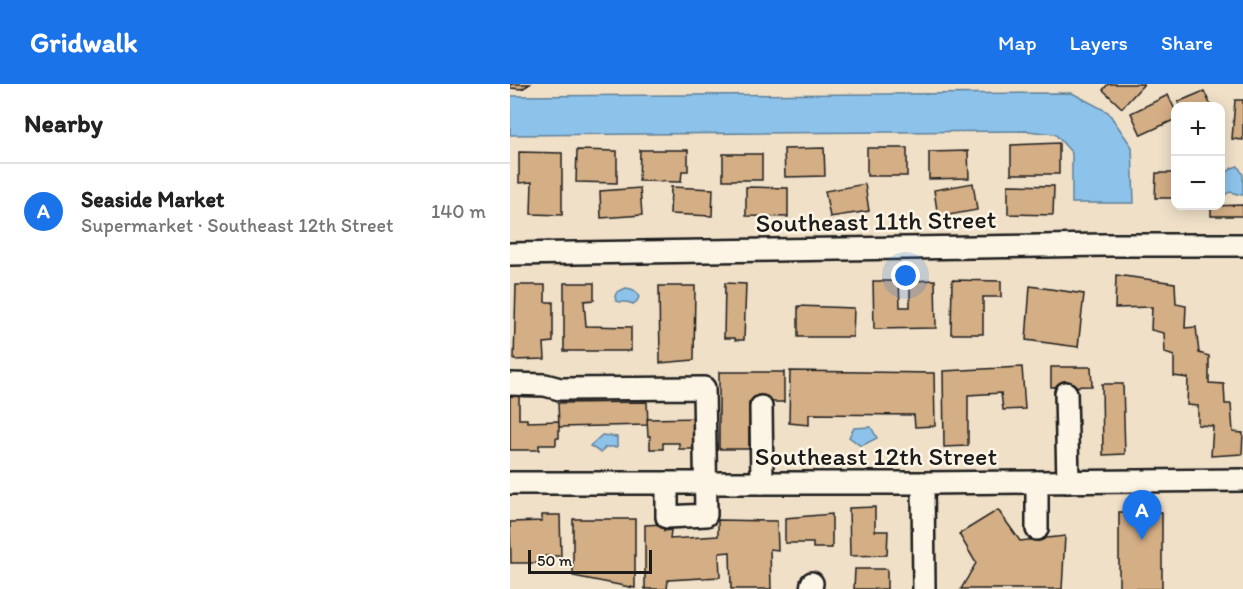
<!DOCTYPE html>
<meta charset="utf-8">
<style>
:root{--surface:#fff;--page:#f2f2f2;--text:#222;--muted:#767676;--line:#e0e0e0;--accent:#1a73e8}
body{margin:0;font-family:Itim,sans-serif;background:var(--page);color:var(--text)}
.controls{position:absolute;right:18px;top:18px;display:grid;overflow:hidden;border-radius:12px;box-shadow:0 3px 15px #0003}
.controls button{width:54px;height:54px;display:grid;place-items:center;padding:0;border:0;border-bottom:2px solid var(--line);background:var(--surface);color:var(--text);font:30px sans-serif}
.scale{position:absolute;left:18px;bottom:15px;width:124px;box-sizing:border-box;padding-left:6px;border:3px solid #1c1c1c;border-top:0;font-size:16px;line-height:21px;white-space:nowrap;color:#1c1c1c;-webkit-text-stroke:4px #fcf5e5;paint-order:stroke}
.you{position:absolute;left:396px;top:192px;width:21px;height:21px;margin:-15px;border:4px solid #fff;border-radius:50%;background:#1a73e8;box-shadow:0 0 0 9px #1a73e833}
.badge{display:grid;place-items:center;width:39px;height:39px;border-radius:50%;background:var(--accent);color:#fff;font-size:20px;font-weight:700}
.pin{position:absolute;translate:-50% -50px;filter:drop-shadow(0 2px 3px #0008)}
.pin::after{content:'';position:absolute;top:32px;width:21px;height:18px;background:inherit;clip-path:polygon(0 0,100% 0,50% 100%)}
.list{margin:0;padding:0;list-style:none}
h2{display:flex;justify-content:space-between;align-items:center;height:78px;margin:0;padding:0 24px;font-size:26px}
h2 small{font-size:20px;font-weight:400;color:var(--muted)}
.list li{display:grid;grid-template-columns:39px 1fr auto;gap:18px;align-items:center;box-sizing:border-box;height:96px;padding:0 24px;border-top:2px solid var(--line)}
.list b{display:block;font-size:22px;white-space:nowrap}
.list p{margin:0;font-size:20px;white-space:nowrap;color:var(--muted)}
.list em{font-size:20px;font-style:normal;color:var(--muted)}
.map{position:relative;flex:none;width:733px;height:505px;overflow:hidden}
header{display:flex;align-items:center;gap:36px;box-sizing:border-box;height:84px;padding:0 30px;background:var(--accent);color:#fff}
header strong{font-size:28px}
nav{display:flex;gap:33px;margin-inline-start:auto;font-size:21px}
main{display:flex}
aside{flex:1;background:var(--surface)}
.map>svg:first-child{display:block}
</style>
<header>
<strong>Gridwalk</strong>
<nav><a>Map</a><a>Layers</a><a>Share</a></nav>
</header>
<main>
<aside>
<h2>Nearby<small></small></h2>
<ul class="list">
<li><span class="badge">A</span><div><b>Seaside Market</b><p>Supermarket · Southeast 12th Street</p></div><em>140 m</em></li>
</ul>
</aside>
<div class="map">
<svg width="733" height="505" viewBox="0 0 733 505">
<rect width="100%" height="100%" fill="#f0e0c8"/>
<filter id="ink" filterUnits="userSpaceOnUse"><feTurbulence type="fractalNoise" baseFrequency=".0167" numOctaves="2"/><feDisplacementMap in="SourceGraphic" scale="12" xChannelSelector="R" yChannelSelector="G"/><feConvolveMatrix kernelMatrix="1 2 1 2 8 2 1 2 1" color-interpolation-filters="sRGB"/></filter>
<g filter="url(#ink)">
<g fill="#8dc3eb" stroke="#608098" stroke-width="1.5">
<polygon points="562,9 598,28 622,63 624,119 562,119 562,69 545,50 517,47 0,51 0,12"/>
<path d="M 728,82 L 733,91 L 733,111 C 720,110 723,103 711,115 L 711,94 L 722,84 Z"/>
<path d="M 116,204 C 123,205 126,206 129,213 L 127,217 L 123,220 C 117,217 112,219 106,217 L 105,212 L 107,208 Z"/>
<polygon points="361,343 367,354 351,362 339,353 344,344"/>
<polygon points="92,351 107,353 107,363 95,363 91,369 80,362"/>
</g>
<g fill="#d4ae85" stroke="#1c1c1c" stroke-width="1.5">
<polygon points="0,0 20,0 12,5 0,4"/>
<polygon points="598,0 634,0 612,24 593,6"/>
<polygon points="694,7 701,22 670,22 668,18"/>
<polygon points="658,11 666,28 666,35 631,51 621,29"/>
<polygon points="725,16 733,16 733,56 722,55"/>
<polygon points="549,59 549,90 501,90 501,61"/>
<polygon points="314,64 315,92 275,93 274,65"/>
<rect x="357" y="64" width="40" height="28"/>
<polygon points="67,66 107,67 107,99 66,98"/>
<polygon points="130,66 178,66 178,87 172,87 171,98 129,97"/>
<polygon points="458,67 459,94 419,95 419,68"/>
<polygon points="9,68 52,69 52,131 21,130 22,98 9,99"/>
<rect x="213" y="70" width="39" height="26"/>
<polygon points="646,89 666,89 666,114 645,114"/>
<polygon points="463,99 467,126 428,133 424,106"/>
<polygon points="355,100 359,127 320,133 315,107"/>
<polygon points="498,101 544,102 543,131 498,130"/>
<polygon points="161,103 203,105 202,132 160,130"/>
<polygon points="236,103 278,104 278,133 236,132"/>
<polygon points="130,104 132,131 91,134 90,107"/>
<polygon points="733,121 733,132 701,132 701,122"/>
<polygon points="606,191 665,199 666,220 676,222 675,244 686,243 689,269 699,272 699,299 714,300 715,320 721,320 723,348 733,349 732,370 701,372 703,342 688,341 688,322 677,321 678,294 664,292 664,272 655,269 654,249 641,246 642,223 605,224"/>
<polygon points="425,196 426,244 364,245 363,197 389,197 390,223 400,223 400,197"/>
<polygon points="442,196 491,197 491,213 473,213 473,250 441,250"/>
<polygon points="54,199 84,199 84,216 74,217 76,242 121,243 121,267 54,267"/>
<polygon points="215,199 236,200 234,256 225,256 225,254 214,254"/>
<polygon points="6,201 35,201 35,218 43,218 43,258 34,259 35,275 4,276"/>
<polygon points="149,202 185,202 184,276 150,279"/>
<polygon points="520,202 574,210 568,263 516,256"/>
<polygon points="288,222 344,224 343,253 288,253"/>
<polygon points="512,283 515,325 493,326 491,309 458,311 458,362 434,363 433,287"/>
<polygon points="541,283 581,283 582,302 541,303"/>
<polygon points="280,287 424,289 425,342 405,343 404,331 299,330 299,341 279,339"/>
<polygon points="209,288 274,288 274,318 239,318 239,365 209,365"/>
<polygon points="592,300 613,300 615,370 593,371"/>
<polygon points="0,308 9,308 9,335 17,335 17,338 49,337 49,354 46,354 46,361 29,361 29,366 0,366"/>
<polygon points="137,318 138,341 49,343 48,319"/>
<polygon points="192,334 193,365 169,365 169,359 153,359 153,365 140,365 140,352 138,352 137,335"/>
<polygon points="365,423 365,447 378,447 377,471 340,472 339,424"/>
<polygon points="488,426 510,457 555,452 552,505 451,505 466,479 449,450"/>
<rect x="609" y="428" width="43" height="77"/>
<polygon points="322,430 322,464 303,464 303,459 275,459 275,434"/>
<polygon points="32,431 50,431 51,472 35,472 35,479 1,479 0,438 32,437"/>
<polygon points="63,435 125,435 125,504 63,492"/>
<polygon points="208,436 267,437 268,466 260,465 261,505 221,505 220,468 209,469 210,493 158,496 157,505 135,505 135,441 154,440 154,447 161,446 160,455 208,452"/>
<polygon points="345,485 377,485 377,505 344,505"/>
</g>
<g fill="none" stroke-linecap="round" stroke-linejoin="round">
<defs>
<g id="minor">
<polyline points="0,170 595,161 733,161"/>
<polyline points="0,300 35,301 50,305 194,304 196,431 157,433 157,399"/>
<polyline points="556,309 558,398"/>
<polyline points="251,323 252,399"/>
<polyline points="527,398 527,445"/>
<polyline points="0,399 413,399 733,396"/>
<polyline points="413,399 414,505"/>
<polyline points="301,505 302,499"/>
</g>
</defs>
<use href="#minor" stroke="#1c1c1c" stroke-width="26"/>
<use href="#minor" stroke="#fcf5e5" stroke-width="21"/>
</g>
</g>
<g text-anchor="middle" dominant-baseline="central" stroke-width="5" stroke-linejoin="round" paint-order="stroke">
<g font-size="26" fill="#1c1c1c" stroke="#fcf5e5">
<text transform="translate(366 137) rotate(-1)">Southeast 11th Street</text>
<text x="366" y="372">Southeast 12th Street</text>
</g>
</g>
</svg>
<div class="controls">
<button>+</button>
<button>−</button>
</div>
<div class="scale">50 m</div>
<div class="you"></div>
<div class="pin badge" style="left:632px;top:456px">A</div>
</div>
</main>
